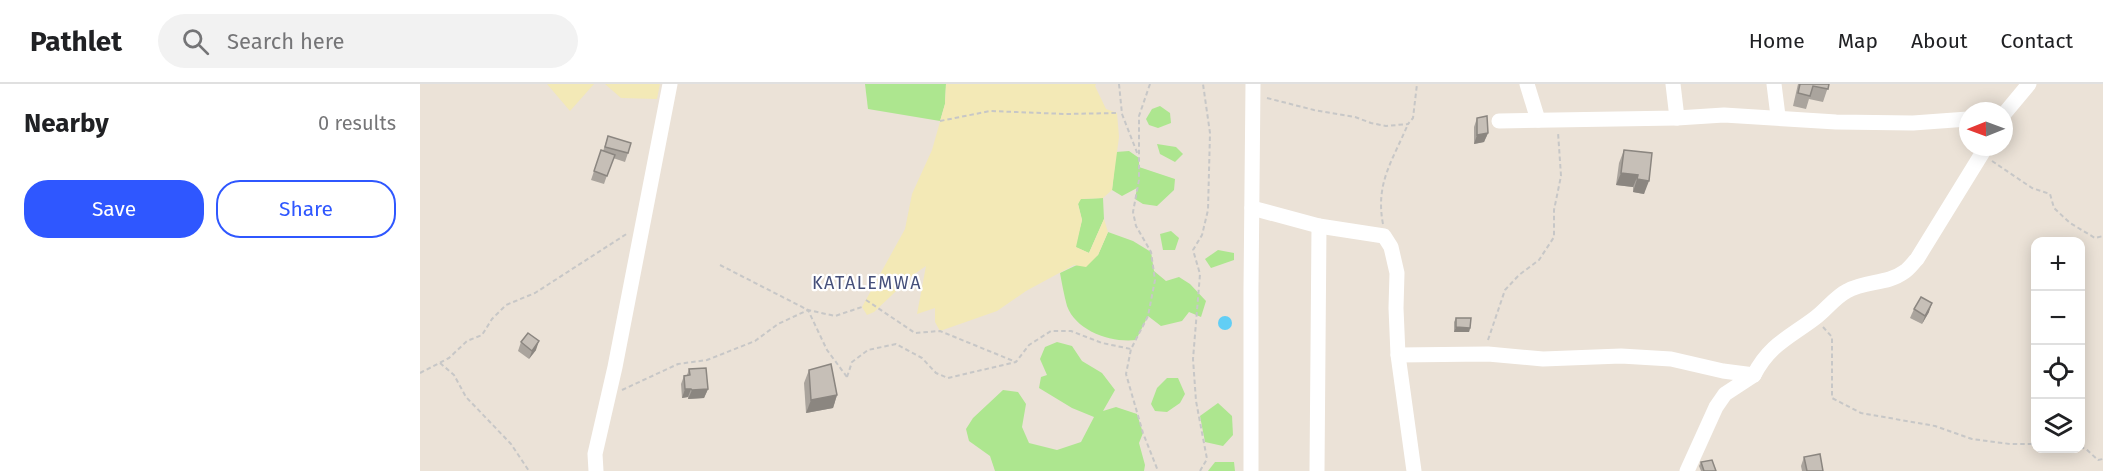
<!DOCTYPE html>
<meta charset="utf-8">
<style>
:root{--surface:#fff;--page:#f2f2f2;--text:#202124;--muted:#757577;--line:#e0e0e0;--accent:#2f57ff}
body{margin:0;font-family:"Fira Sans",sans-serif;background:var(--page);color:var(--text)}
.controls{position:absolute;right:18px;bottom:18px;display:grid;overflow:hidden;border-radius:12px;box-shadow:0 3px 15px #0003}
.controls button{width:54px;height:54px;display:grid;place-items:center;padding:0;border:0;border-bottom:2px solid var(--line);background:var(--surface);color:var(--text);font:30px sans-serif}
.compass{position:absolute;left:1539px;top:18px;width:54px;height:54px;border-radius:50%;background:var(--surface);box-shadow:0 3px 15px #0003;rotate:269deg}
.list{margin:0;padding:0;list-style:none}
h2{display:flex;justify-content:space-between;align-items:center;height:78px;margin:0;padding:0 24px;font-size:26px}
h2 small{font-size:20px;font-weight:400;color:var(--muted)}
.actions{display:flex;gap:12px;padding:18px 24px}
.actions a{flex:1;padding:14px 0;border:2px solid var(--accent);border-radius:24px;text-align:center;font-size:21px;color:var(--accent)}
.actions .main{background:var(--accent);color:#fff}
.icon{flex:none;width:33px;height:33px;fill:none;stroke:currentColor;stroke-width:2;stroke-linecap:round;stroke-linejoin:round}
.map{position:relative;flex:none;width:1683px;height:387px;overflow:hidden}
header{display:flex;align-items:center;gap:36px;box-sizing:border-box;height:84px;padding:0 30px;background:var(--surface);border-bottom:2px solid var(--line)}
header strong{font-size:28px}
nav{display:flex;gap:33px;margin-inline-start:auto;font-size:21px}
.search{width:420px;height:54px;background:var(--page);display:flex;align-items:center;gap:15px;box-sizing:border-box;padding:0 21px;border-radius:33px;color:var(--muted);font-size:22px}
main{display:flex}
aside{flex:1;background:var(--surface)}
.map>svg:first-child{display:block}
</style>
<header>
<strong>Pathlet</strong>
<div class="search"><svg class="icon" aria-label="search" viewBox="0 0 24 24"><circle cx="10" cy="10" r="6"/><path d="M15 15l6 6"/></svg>Search here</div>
<nav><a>Home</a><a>Map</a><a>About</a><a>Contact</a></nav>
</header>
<main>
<aside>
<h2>Nearby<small>0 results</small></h2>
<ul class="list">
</ul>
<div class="actions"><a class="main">Save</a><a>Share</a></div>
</aside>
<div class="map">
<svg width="1683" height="387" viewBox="0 0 1683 387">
<rect width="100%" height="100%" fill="#ebe2d7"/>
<g fill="#ade68f">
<polygon points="445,0 526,0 525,20 520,37 448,25"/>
<polygon points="740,22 750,29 751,39 738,44 729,41 726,35 732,25"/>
<polygon points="737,60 756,63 763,70 755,78 740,70"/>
<polygon points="709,67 719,74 719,83 755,95 754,106 737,122 723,120 715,115 717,104 702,112 692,106 696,68"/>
<polygon points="683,114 684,135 669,169 655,163 662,136 658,120 660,115"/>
<polygon points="751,147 759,154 755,166 743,166 740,150"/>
<path d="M 688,148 L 713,157 L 731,168 L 734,187 L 746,197 L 759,193 L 770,200 L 786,217 L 781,233 L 769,228 L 762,237 L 741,242 L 728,232 L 716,256 C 691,259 656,247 647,222 C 644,211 642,200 640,189 L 678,171 Z"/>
<polygon points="798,166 814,169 814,176 791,184 785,175"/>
<polygon points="637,258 652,262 662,277 682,289 695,306 683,327 696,323 717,330 723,349 719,359 725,381 724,387 575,387 570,372 549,357 546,345 553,334 583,306 598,308 606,320 602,343 609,359 637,366 661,358 674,333 652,324 619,304 621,293 627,291 620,275 625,263"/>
<polygon points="747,294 758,294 765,310 760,319 747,328 735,327 731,320 737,304"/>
<polygon points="798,319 812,332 813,351 803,362 785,358 780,332"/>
<polygon points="795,378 814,378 815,387 788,387"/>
</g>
<g fill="#f3e9b6">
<polygon points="127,0 174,0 150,27"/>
<polygon points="185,0 240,0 237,15 201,14"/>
<polygon points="526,0 676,0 675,2 686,25 697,29 699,53 692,106 683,114 661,115 658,120 662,136 656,163 669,169 684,135 688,148 678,171 666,183 654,181 606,207 577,227 520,247 515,238 515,224 497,230 506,182 493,191 454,228 447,231 442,223 485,145 492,110 512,66 525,20"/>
</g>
<circle fill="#62cef5" cx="805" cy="239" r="7"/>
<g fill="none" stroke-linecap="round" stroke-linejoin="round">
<g stroke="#c7c7c7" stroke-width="2" stroke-dasharray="4.5 3" stroke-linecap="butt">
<polyline points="699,0 702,30 718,71"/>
<polyline points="730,0 719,32 719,96 713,128 716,142 731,168 735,196 728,232 711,265 706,290 723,349 738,387"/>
<polyline points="847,14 894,26 935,33 951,39 966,42 988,40 993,34 997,0"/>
<polyline points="520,37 570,27 646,30 697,29"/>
<polyline points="1572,77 1612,104 1630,110 1634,124 1650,139 1675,154 1683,152"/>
<path d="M 963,140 C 955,99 973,76 988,40"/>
<polyline points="300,181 388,226 415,232 442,223"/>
<polyline points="446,216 495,249 520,247 596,278"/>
<polyline points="1403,243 1412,253 1412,314 1441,329 1515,342 1552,355 1590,360 1616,360"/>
<polyline points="1068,256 1085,206 1099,191 1119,176 1134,153 1134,126 1141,92 1138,48"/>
<polyline points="20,279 34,291 46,313 91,360 109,387"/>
<polyline points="0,289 29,274 47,257 62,251 72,235 86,221 115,209 208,149"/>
<polyline points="427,293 432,278 448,266 476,260 502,274 516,289 528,294 596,278 609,261 631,247 651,247 682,259 711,265"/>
<polyline points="202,306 258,280 287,276 335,257 358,240 388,226 407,266 427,293"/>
<polyline points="1660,363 1666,365 1678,376 1683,375"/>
<polyline points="780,387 787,375 776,317 773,275 780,190 773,166 782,151 788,126 790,49 783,0"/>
</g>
<g stroke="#fff" stroke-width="15">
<polyline points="1107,0 1118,36"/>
<polyline points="1253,0 1257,34"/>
<polyline points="1354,0 1358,32"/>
<polyline points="1584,30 1609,0"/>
<polyline points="1079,37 1257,34 1304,31 1416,38 1493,39 1548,35"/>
<polyline points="832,124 899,142 964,152 971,163 977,189 976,224 978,271 994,387"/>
<path d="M 978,271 L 1068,270 L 1123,275 L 1201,272 L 1251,275 L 1303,287 L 1334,291 C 1349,261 1370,253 1395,234 C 1406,226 1415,213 1427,207 C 1445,197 1468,200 1484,188 C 1489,185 1493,179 1497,175 L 1566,63"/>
<polyline points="176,387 175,370 195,283 250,0"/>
<polyline points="831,387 831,206 833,0"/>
<polyline points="897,387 899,142"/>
<polyline points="1267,387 1296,323 1305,310 1334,291"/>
</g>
</g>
<g fill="#aaa49d">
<polygon points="1378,0 1409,0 1403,18 1389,15 1386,25 1373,22"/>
<polygon points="1057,34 1068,49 1064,58 1054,60 1054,43"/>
<polygon points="188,52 208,69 205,78 193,74 184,100 171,96 181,66 183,67"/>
<polygon points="1204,66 1232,69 1224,110 1213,108 1213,103 1196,101 1199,79"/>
<polygon points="1494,225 1509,228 1502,240 1490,234"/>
<polygon points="1036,234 1050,244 1049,248 1034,248 1034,238"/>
<polygon points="101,258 116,266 109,275 98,267"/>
<polygon points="269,285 288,305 284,314 268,315 268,313 262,314 261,300 264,292 267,291"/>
<polygon points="389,286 417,311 413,324 386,329 384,299"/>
<polygon points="1384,373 1403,387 1382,387 1381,382"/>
<polygon points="1281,378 1296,387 1281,387 1279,382"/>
</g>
<g fill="#8b8680">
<polygon points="1068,49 1064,58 1054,60 1057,51"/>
<polygon points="1201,89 1218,91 1213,103 1196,101"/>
<polygon points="1217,95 1229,97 1224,110 1213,108"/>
<polygon points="1512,219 1509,228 1502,240 1505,232"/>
<polygon points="1036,243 1050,244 1049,248 1034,248"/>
<polygon points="119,257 116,266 109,275 112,267"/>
<polygon points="265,305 271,305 268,313 262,314"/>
<polygon points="288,305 284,314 268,315 272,306"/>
<polygon points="417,311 413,324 386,329 391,316"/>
</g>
<g fill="#c6bfb7" stroke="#8b8680" stroke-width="1.5">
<polygon points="1380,0 1409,0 1408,5 1393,2 1390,12 1378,9"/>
<polygon points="1067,32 1068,49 1057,51 1057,34"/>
<polygon points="188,52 211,59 208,69 185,63"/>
<polygon points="181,66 195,71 187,92 174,87"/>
<polygon points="1204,66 1232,69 1229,97 1217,95 1218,91 1201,89"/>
<polygon points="1501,213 1512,219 1505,232 1494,225"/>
<polygon points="1036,234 1051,234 1050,244 1036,243"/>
<polygon points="108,249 119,257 112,267 101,258"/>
<polygon points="411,280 417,311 391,316 389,286"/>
<polygon points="286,284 288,305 272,306 271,305 265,305 264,292 270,291 269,285"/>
<polygon points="1400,370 1403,387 1387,387 1384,373"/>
<polygon points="1292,376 1296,387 1284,387 1281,378"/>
</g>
<g text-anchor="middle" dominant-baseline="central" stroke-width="4.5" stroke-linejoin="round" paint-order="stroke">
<g font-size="18" letter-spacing="1.5" fill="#454f79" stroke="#fff">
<text x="447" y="199">KATALEMWA</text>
</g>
</g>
</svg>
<div class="controls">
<button>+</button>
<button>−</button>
<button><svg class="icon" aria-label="locate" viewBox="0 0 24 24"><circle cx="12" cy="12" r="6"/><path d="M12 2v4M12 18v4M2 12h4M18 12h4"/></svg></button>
<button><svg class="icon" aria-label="layers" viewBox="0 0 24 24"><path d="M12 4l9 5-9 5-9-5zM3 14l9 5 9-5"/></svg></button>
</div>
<svg class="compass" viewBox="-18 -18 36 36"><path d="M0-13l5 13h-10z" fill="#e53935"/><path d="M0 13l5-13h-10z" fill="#757577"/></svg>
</div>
</main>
